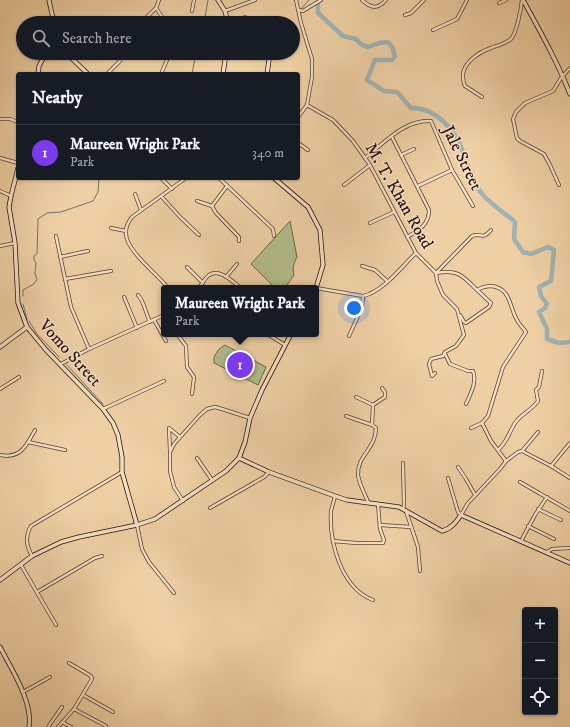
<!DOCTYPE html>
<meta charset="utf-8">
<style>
:root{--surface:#171b24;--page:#20242c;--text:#f1f3f6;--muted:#9ea1a6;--line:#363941;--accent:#7c3aed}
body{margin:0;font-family:"IM FELL DW Pica",serif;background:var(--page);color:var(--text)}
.controls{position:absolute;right:12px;bottom:12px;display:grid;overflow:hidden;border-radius:4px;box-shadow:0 1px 3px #0004}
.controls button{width:36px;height:36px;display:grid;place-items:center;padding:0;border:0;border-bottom:1px solid var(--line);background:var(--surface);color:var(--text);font:20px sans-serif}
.you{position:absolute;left:354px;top:308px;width:14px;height:14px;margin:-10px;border:3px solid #fff;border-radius:50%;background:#1a73e8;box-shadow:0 0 0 6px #1a73e833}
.badge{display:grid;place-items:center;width:26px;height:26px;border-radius:50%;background:var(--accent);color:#fff;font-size:13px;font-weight:700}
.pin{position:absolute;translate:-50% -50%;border:2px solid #fff;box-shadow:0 1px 4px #0006}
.popup{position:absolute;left:161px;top:285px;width:158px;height:52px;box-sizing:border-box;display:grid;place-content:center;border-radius:4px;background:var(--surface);filter:drop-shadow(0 1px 3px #0005);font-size:13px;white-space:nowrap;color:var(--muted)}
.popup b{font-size:15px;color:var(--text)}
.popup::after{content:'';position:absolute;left:50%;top:100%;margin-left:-8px;border:8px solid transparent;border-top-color:var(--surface)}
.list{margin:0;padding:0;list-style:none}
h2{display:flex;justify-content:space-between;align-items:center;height:52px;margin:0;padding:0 16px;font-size:17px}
h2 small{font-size:13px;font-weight:400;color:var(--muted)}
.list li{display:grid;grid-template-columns:26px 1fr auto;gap:12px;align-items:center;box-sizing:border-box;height:56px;padding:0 16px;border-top:1px solid var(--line)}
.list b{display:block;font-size:15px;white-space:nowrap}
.list p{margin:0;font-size:13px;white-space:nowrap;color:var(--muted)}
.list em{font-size:13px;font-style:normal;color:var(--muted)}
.icon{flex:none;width:22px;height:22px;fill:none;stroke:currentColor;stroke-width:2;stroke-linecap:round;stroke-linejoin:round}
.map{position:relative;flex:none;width:570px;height:727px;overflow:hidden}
.search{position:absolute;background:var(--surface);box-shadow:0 1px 3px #0004;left:16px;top:16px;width:284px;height:44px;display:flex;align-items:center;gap:10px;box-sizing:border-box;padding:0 14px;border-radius:22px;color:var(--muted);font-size:15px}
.panel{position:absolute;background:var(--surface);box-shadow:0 1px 3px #0004;left:16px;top:72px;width:284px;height:108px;border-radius:4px}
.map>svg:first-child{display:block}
</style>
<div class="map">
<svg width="570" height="727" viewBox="0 0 570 727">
<rect width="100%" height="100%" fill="#efd0a5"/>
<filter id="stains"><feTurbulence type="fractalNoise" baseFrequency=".005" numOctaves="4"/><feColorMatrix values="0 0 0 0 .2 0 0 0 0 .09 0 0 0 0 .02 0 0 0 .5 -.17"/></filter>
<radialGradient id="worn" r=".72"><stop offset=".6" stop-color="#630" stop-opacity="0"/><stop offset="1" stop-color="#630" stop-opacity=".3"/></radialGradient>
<g fill="#b2bc8b" stroke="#6b664a">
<path d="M 290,221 L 297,257 C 294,263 292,267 294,275 L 285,288 L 275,288 L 251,264 Z"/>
<polygon points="225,345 266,367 258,385 214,363 214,357 219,349"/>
</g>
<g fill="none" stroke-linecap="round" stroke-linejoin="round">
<g stroke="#6e726f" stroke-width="1">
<polyline points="301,9 309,0"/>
<polyline points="204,23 208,0"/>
<polyline points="192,74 196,53"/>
<polyline points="23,296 23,290 34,284 37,279 35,274 36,263 34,260 34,256 37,254 38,219 47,213 61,212 93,201 98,192 99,178"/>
<polyline points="23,304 27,319"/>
<polyline points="29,321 37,334 59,357"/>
<polyline points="67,365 103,404"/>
</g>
<path stroke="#a0b3b3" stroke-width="4.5" d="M 318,0 L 318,13 L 343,36 L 356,39 L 362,45 L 368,47 L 379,43 L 388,42 L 392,47 L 395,56 L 392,60 L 375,60 L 367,80 L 384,91 L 397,92 L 411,108 C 437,108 455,130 463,152 C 469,167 473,185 484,196 C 493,206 505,213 515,222 L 514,239 L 523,252 L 531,254 L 548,247 L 554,250 L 551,281 L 539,287 L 541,296 L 547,304 L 545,308 L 539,312 L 547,329 L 547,339 L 559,343 L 570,342"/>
<defs>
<g id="street">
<polyline points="296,0 301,23 312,59 312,77 307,105 298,117"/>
<path d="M 362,0 C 371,8 377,10 386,0"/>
<polyline points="499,3 506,0"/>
<polyline points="156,8 166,23"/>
<polyline points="299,10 303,11 321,0"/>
<polyline points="192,11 194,0"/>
<polyline points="225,11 255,0"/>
<polyline points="405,15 411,13 424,0"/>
<polyline points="141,23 156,8 159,0"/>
<polyline points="231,23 245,17"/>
<polyline points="433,30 457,19 467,0"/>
<polyline points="107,74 119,62 125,53"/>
<polyline points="161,74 170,53"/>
<path d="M 482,97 L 465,86 C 464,84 463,80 463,77 C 462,63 479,52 491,48 C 498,45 505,44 511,39 C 517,32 521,9 522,0"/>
<path d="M 307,105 L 333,120 L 353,141 L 370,165 L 416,253 L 436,273 C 458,269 462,275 477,290 C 482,287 485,286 492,286 C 511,289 509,306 517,320 C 519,324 523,328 526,332 L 503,367 L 488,416 L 482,423"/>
<polyline points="0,119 10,119 18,122"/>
<path d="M 392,137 L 429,210 C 429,225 419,230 407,237"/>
<polyline points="298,143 308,150"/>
<polyline points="401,155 414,149"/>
<polyline points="0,158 18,163"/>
<path d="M 365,158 C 384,143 405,119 431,121 L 452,170 L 473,206"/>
<polyline points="161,178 172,189"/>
<polyline points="219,178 273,229 274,236"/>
<polyline points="344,185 370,165"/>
<polyline points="559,185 550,165 544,154 520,141 517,138 513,119 516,112 525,103 553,91 561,78 570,68"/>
<polyline points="227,186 212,206 216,213 239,237 239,241"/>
<polyline points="418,186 452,170"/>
<polyline points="0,191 11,196"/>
<polyline points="135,194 141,210"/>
<polyline points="161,196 180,217 199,235"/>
<polyline points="197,201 212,206"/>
<polyline points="370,223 394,212"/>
<polyline points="111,228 126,231"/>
<polyline points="56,236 71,307 89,349"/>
<polyline points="0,246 15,243"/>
<polyline points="60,257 88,251"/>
<polyline points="362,266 375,270 387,281"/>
<polyline points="187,267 203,283"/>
<polyline points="226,277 237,264"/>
<polyline points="65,279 111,271"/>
<path d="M 168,288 C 157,273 124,250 126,231 C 126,226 129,221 132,217 L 186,178"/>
<path d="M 199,288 C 202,284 205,278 209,275 C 220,268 233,282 241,288"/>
<path d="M 316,288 L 363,296 C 384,291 401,267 416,253"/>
<path d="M 138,295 C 144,301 146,314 150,322"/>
<polyline points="124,297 137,328"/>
<polyline points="460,315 464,322 466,323 489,307 491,303 477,290"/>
<polyline points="154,320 166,341"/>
<polyline points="177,334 186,346 187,367 194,377 192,394"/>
<polyline points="267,334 285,345"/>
<polyline points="349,336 362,307 363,296"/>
<path d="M 445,354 L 450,364 L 468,371 L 473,371 C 477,382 471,393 466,404"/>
<polyline points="61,364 89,349 164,315"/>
<path d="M 435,373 L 432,376 L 429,364 L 431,359 L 443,356 L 445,352 L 456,346 L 464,335 L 457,309 L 443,295 L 437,281 L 436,273 L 472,236 C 481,232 482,241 491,230"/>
<polyline points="0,389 19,377"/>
<polyline points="356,397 373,405"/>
<polyline points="103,409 164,381"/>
<path d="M 346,416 L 372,425 L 376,428 C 376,449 357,455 358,475 C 359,484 365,494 368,502"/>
<polyline points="372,425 373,405 385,397 385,392 382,388"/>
<polyline points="471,428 482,423 491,441 506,461"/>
<polyline points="28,442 65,450"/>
<path d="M 498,450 C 508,441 508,434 515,423 C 521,414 532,410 538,401 L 536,390 L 539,387 L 542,371"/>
<polyline points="170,451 169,428 180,437"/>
<polyline points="522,451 551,466 570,443"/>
<path d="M 0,455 C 21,459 26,446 35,430"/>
<polyline points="197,458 212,480"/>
<polyline points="551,466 570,478"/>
<polyline points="458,467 466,479 475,495"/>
<polyline points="448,478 458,512 461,515 468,503 500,469 506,461 518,452 522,451 538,432"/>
<polyline points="520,482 570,511"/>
<path d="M 335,496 C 334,501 332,506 331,511 C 329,542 341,588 373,600"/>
<polyline points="183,501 174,487 170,471 170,452 174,444 200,415 207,409 215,407 222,409 250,418"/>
<polyline points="210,508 264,477 269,472"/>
<polyline points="403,509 404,505 403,463"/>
<polyline points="538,509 561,520"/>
<polyline points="406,511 418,547 420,571"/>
<polyline points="137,525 142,549 149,562 174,593"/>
<polyline points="380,525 411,527"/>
<polyline points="528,526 554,539"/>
<polyline points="333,541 356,543 383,543 384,540 380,529 378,504"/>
<polyline points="521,541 535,515 547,497"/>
<polyline points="547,552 552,549 570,548"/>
<path d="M 32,556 C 26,546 25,536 31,526 L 122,472"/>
<polyline points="21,565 56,625"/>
<polyline points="37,592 95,558 102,556"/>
<polyline points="23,692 50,677"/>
<polyline points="83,695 113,712"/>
<polyline points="74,709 106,726"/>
<polyline points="62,722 71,727"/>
<polyline points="48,727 62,707"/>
<polyline points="58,727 74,709 92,679 91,676 69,663"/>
</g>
<g id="secondary">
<polyline points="49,0 54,23"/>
<polyline points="218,0 225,11 228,23"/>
<path d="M 523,0 C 540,31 557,61 570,94"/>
<polyline points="66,53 88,74"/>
<polyline points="38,74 39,66 46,53"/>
<polyline points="223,74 226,53"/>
<polyline points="267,74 270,53"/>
<polyline points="18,168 11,196 9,207 15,243 18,303 27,327 46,350 103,409 113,423 118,435 122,457 122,472 137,525"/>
<polyline points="274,178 308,207 320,230 323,265 316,288"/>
<polyline points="0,347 27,327"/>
<path d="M 239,458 L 269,472 L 335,496 L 347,500 L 399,507 L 442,531 C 451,529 456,522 461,515 L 570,563"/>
<polyline points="0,580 32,556 61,542 79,537 137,525 155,519 226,471 239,458 245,442 250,418 262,390 291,334"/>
<path d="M 0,647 C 12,670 33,702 29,727"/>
</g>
</defs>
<use href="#street" stroke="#574131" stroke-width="4"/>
<use href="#secondary" stroke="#24110a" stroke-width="5"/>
<use href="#street" stroke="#f5e0c4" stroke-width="2.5"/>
<use href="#secondary" stroke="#f5e0c4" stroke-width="3.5"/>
</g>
<g text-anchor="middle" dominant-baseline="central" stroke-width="3" stroke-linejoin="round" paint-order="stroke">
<g font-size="17" fill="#24110a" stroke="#f5e0c4">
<text transform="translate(462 158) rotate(64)">Jale Street</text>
<text transform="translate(399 196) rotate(60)">M. T. Khan Road</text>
<text transform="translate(70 353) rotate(48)">Vomo Street</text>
</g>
</g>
<rect width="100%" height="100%" filter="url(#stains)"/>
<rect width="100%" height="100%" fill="url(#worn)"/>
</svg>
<div class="controls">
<button>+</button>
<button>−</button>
<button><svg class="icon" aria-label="locate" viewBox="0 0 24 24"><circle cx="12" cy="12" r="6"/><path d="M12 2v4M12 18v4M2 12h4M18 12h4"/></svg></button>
</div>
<div class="you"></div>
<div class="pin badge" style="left:240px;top:365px">1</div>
<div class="popup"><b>Maureen Wright Park</b>Park</div>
<div class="search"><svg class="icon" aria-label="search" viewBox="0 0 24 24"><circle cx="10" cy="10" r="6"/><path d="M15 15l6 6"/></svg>Search here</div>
<section class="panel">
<h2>Nearby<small></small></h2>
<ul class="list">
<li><span class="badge">1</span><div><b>Maureen Wright Park</b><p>Park</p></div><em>340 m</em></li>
</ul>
</section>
</div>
